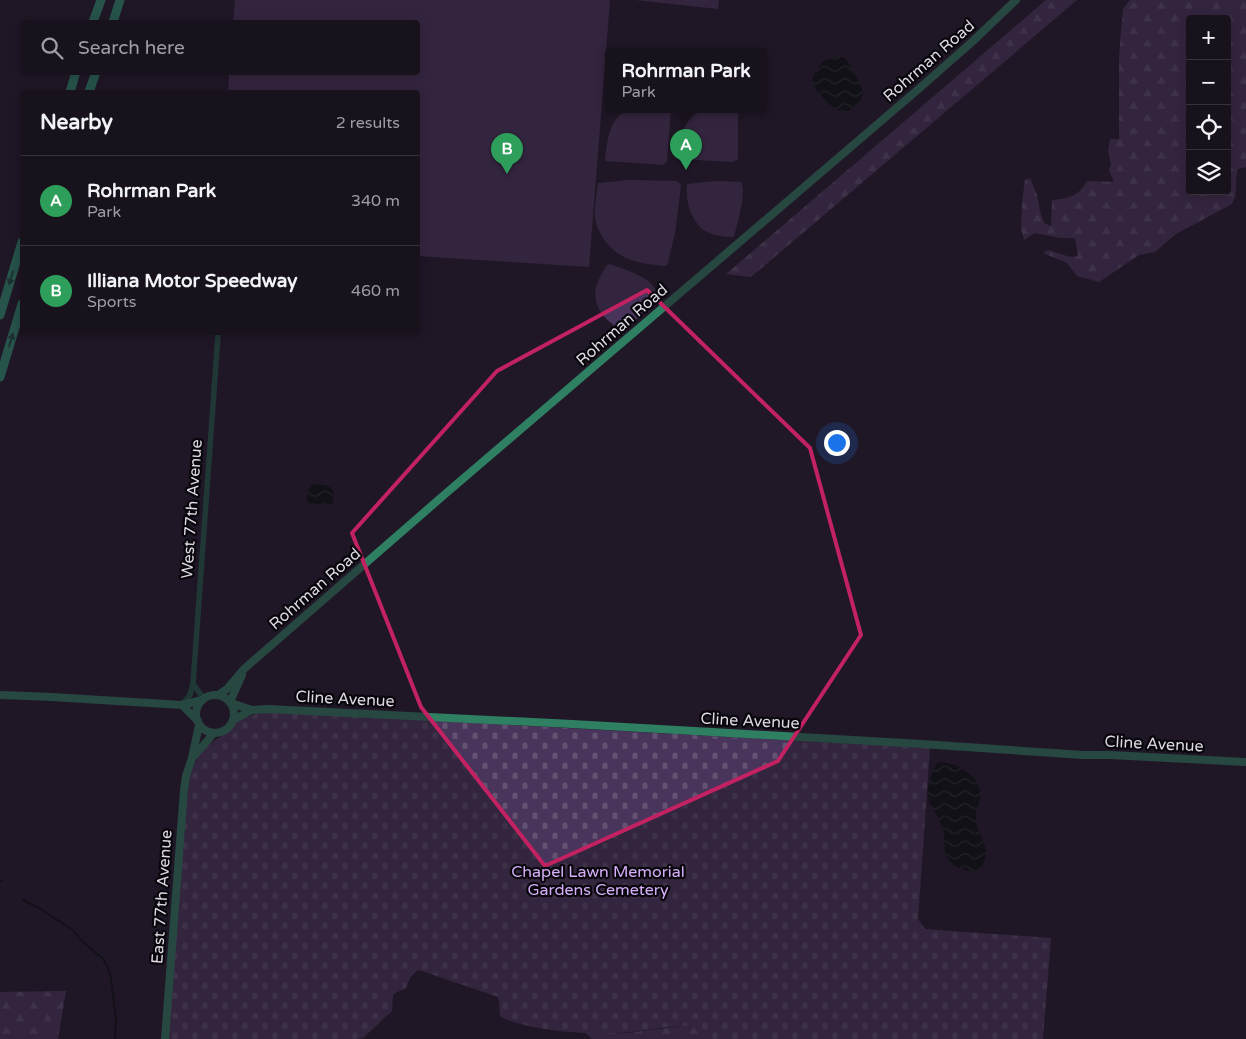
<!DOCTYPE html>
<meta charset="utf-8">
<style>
:root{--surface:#18121d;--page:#211b26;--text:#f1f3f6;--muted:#9f9ea4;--line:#36323b;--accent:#3fd4a2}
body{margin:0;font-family:"Varela Round",sans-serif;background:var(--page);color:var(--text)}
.controls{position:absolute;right:15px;top:15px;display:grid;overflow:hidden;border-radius:5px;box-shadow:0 2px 12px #0003}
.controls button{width:45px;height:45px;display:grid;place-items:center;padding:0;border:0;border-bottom:1px solid var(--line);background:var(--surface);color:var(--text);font:25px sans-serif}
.you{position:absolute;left:836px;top:442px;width:18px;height:18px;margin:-12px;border:4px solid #fff;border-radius:50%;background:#1a73e8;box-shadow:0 0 0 8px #1a73e833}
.badge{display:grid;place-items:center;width:32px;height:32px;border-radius:50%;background:var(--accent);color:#fff;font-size:16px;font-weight:700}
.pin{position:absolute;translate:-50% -41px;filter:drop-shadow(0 1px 2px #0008)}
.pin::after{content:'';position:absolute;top:26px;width:18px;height:15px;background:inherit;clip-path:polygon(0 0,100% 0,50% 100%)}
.popup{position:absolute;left:605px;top:48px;width:162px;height:65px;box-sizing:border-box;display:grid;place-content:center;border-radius:5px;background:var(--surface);filter:drop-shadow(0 1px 4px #0005);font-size:16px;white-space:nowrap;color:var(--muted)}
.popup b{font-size:19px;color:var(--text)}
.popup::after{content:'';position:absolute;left:50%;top:100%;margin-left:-10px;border:10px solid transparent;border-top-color:var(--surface)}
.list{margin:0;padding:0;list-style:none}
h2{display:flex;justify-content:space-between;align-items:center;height:65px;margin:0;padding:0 20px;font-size:21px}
h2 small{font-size:16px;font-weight:400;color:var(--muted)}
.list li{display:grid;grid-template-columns:32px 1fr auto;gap:15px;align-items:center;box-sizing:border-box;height:90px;padding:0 20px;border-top:1px solid var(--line)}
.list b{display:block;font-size:19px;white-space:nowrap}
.list p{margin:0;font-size:16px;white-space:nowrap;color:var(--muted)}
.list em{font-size:16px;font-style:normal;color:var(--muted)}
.icon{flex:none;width:28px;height:28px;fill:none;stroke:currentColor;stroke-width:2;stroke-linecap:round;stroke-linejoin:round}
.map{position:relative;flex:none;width:1246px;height:1039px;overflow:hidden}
.search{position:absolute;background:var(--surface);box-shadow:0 2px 12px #0003;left:20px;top:20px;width:400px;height:55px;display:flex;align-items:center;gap:12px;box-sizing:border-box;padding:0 18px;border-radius:5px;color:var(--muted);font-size:19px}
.panel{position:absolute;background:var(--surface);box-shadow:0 2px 12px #0003;left:20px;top:90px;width:400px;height:245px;border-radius:5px}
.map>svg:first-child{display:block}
</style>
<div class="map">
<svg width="1246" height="1039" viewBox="0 0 1246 1039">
<defs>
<pattern id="forest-firs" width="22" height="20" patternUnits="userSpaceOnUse" patternTransform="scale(1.25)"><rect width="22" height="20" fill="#49355b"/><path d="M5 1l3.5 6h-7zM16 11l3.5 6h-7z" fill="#635272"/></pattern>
<pattern id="cemetery-stones" width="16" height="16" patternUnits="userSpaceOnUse" patternTransform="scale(1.25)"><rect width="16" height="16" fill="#49355b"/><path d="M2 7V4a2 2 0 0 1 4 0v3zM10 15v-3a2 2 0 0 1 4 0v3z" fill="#635272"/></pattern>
<pattern id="water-waves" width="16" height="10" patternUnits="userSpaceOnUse" patternTransform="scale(1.25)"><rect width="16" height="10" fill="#020b06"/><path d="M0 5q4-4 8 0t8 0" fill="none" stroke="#262e2a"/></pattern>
</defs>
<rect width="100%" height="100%" fill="#201827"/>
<g fill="url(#forest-firs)" fill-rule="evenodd">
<polygon points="1046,0 1077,0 751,277 726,274"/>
<path d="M 1130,0 L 1246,0 L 1246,167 L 1238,169 C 1234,181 1239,192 1232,204 L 1176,234 L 1155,252 L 1139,255 L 1099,282 L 1077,276 L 1067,263 L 1043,253 L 1048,250 L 1070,257 L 1078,256 L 1075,238 L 1060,238 L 1035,233 L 1024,240 L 1021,229 L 1022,203 L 1025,180 L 1030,178 L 1037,195 L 1041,215 L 1044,223 L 1051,226 L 1052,200 C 1070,198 1078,197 1087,181 L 1114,182 L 1109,170 L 1111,164 L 1108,150 L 1110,139 L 1119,139 L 1119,56 L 1123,9 ZM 1190,19 L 1227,19 L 1227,191 L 1190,191 Z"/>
<polygon points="66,991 58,1039 0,1039 0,992"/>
<polygon points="683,1026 693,1027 703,1031 705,1039 592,1039 586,1033 627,1033"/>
</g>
<path fill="url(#cemetery-stones)" d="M 275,712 L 930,748 L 918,919 L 925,929 L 1051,938 L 1043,1039 L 705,1039 L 702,1031 C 699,1030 695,1028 692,1027 C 676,1024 647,1031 630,1032 C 598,1036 528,1032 500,1016 L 499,1002 L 498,997 L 419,970 C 411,974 409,980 406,988 L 393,994 L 392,1011 L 363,1038 L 358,1039 L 168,1039 L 189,776 L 198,757 L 208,745 L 226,733 L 235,723 L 247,717 L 260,713 Z"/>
<g fill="#49355b">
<polygon points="235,0 610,0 589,267 418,256 418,92 228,92 229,73 418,72 418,22 233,22"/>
<polygon points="635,0 719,0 718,9"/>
<path d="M 643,109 L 671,109 L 667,161 L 664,165 L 605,161 C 607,145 608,122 623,113 C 629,110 637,110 643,109 Z"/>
<path d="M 707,109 L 738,109 L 738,159 L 733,162 L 678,159 C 680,143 681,125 695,114 C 699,112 703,110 707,109 Z"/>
<path d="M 629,180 L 677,181 L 681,185 L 675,233 L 667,266 C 641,264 617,261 602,236 C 599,231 596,225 595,218 C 594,207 597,194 598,183 Z"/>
<path d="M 716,181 L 741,182 C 747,192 737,225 734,237 C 725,237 716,236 707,232 C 705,231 703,230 701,228 C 689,215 686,201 687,184 Z"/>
<path d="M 610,264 C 623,269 651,277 656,291 L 647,308 L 624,332 C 606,321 590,307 597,284 C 599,278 603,272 606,266 Z"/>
</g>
<g fill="url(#water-waves)">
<polygon points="840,56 845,58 848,62 859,82 863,92 861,100 849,111 837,110 829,104 815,89 812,80 814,75 822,62 831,58"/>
<path d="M 312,484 C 327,485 337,484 333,503 L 329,505 L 308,503 C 305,496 308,490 312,484 Z"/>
<path d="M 944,762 C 948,764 952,763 955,765 C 969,771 983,783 980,799 C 979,806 975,812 976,818 C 976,834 994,849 982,866 C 973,878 952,867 947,857 C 942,847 946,836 942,827 C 939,819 935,813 931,806 C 924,791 930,776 937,763 Z"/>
</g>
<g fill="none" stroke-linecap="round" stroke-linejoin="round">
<g stroke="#020b06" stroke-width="2">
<polyline points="0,881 2,881"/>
<polyline points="23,900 39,908 74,931 80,939 103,959 108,968 111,978 116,1020 115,1039"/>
</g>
<g stroke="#1e5e48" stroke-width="5.5">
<polyline points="193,684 204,699"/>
<polyline points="182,705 190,695 193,684 218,335"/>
</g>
<g stroke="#2f8063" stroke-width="8">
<polyline points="0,695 52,697 182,705 202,700"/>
<polyline points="218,695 227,689 244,669 444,495 922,86 973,41 1016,0"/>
<circle cx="215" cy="714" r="19"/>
<polyline points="230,702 242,675"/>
<polyline points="231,703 252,710"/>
<polyline points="182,705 198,721"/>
<polyline points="233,720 252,710 268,709 572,724 922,744 1083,755 1110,755 1246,762"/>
<polyline points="194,756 214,733"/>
<polyline points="165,1039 184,790 186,776 192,758 199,725"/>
</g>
<g stroke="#2d9c77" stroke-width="9">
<polyline points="93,22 101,0"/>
<polyline points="113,22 120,0"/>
<polyline points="70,92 76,72"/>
<polyline points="89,92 96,72"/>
<polyline points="0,315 22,242"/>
<polyline points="0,377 22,304"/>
</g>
</g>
<defs><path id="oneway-solid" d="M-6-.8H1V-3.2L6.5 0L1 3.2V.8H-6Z" transform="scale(1.25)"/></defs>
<g fill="#1a5041">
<use href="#oneway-solid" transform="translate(11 278) rotate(107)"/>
<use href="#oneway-solid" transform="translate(11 340) rotate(-73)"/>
</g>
<path d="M0 0H1246V1039H0ZM 647,290 L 810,448 L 861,635 L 778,761 L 545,866 L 421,707 L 352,533 L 497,371 Z" fill="#201827" fill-opacity=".55" fill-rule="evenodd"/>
<path fill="none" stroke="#c32262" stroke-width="4" stroke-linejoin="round" d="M 647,290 L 810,448 L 861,635 L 778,761 L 545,866 L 421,707 L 352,533 L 497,371 Z"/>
<g text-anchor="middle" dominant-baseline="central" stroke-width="4.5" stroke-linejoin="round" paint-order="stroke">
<g font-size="16" fill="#ded9e3" stroke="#08050b">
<text transform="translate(929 61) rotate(-41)">Rohrman Road</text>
<text transform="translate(622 325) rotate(-41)">Rohrman Road</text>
<text transform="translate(192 509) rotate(-86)">West 77th Avenue</text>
<text transform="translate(315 589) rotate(-41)">Rohrman Road</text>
<text transform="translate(345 699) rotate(3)">Cline Avenue</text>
<text transform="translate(750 721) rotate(3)">Cline Avenue</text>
<text transform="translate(1154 744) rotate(3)">Cline Avenue</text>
<text transform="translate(162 897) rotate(-86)">East 77th Avenue</text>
</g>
<g font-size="16" fill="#d6affa" stroke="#08050b">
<text x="598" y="872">Chapel Lawn Memorial<tspan x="598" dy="18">Gardens Cemetery</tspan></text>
</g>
</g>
</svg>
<div class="controls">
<button>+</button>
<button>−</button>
<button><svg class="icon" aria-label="locate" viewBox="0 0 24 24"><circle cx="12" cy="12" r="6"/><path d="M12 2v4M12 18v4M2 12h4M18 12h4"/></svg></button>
<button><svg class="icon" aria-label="layers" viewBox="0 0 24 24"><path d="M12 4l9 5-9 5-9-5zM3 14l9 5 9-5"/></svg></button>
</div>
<div class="you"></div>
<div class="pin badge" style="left:686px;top:170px;background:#2e9e5b">A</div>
<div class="popup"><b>Rohrman Park</b>Park</div>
<div class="pin badge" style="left:507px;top:174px;background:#2e9e5b">B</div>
<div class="search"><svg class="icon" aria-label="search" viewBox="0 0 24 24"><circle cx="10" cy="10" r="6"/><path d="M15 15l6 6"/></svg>Search here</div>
<section class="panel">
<h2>Nearby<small>2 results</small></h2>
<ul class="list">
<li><span class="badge" style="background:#2e9e5b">A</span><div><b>Rohrman Park</b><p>Park</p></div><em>340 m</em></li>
<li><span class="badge" style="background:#2e9e5b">B</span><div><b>Illiana Motor Speedway</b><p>Sports</p></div><em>460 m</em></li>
</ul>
</section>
</div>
